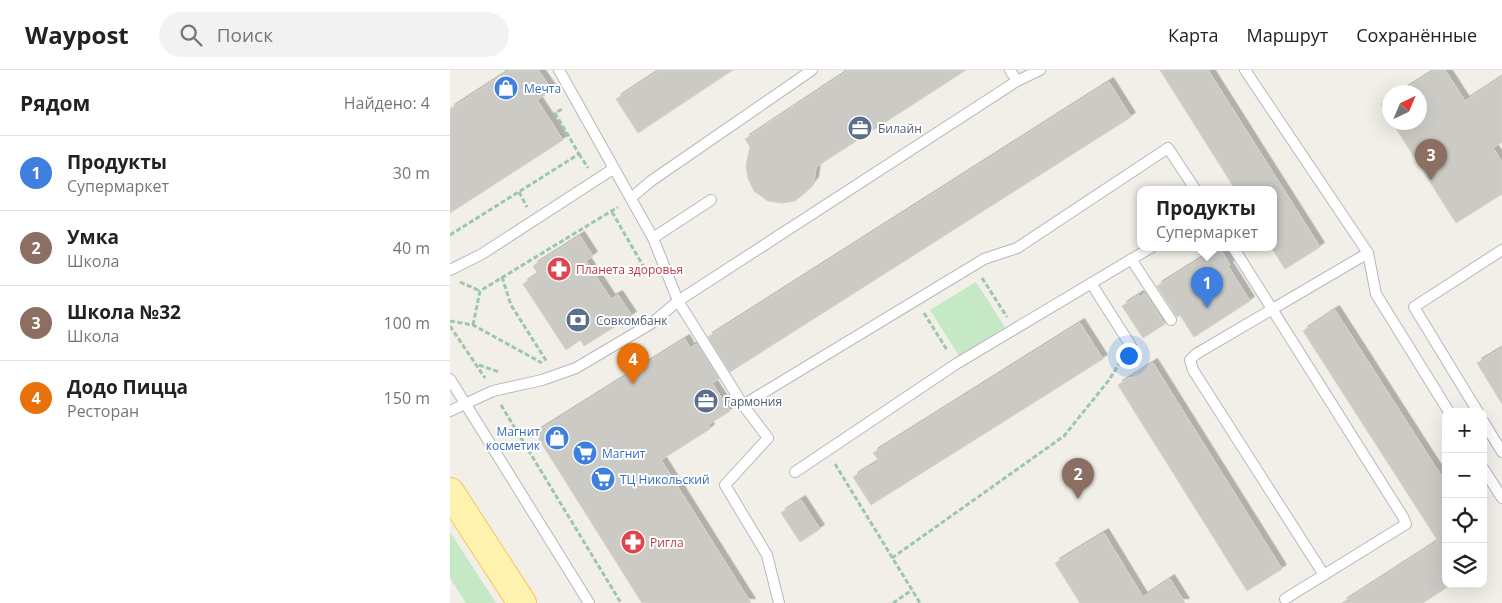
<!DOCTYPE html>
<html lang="ru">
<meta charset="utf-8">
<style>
:root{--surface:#fff;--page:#f2f2f2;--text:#222;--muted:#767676;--line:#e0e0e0;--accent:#111827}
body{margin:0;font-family:"Open Sans",sans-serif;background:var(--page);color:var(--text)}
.controls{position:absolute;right:15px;bottom:15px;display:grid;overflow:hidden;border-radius:10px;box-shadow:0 5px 20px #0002}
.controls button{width:45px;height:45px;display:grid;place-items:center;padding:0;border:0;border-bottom:1px solid var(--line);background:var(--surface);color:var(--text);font:25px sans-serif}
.compass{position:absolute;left:932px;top:15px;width:45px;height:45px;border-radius:50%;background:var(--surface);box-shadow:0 5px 20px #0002;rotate:44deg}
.you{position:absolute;left:678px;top:285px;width:18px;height:18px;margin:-12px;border:4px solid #fff;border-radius:50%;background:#1a73e8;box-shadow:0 0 0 8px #1a73e833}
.badge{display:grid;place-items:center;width:32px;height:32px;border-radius:50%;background:var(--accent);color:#fff;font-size:16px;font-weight:700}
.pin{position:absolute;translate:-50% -41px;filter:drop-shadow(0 1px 2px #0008)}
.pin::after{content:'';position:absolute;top:26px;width:18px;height:15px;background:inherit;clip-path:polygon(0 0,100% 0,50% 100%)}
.popup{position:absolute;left:687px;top:116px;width:140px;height:65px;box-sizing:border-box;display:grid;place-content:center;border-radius:10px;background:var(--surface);filter:drop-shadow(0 1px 4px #0005);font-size:16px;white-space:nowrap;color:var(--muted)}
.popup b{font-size:19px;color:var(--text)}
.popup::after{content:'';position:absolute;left:50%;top:100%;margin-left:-10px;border:10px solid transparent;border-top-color:var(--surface)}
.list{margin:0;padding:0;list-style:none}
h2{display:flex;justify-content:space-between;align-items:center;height:65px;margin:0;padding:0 20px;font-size:21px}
h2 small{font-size:16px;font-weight:400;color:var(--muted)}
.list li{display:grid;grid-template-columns:32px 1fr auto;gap:15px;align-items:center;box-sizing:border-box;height:75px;padding:0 20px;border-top:1px solid var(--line)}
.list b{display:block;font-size:19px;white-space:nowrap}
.list p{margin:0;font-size:16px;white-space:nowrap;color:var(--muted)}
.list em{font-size:16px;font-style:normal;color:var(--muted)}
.icon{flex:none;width:28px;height:28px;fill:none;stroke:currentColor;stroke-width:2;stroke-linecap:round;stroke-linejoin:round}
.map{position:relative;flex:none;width:1052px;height:533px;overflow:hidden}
header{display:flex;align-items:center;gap:30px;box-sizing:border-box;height:70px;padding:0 25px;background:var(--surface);border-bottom:1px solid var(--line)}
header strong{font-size:24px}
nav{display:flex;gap:28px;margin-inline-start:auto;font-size:18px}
.search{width:350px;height:45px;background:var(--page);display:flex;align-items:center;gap:12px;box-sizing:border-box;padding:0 18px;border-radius:28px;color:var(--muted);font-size:19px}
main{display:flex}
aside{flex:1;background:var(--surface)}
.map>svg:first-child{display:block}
</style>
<header>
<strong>Waypost</strong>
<div class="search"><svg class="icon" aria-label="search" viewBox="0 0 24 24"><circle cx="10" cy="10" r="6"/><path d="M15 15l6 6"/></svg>Поиск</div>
<nav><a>Карта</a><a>Маршрут</a><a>Сохранённые</a></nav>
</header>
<main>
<aside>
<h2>Рядом<small>Найдено: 4</small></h2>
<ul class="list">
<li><span class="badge" style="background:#3f7fe0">1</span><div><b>Продукты</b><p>Супермаркет</p></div><em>30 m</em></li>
<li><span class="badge" style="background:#8d6e63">2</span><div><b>Умка</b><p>Школа</p></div><em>40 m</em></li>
<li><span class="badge" style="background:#8d6e63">3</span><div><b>Школа №32</b><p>Школа</p></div><em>100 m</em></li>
<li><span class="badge" style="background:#e8710a">4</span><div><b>Додо Пицца</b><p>Ресторан</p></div><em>150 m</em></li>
</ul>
</aside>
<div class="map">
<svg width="1052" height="533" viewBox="0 0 1052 533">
<defs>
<filter id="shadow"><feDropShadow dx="4.5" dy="-4.5" stdDeviation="0" flood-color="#0004"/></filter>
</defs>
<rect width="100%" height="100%" fill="#f1efe8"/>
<g fill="#c5e8c5">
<polygon points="526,212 555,257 509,286 480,240"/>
<polygon points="0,462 46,533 16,533 0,508"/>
</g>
<g fill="#cccac5" stroke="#d6d1c6" filter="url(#shadow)">
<polygon points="60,0 88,0 102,20 87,30 113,70 0,143 0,39"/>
<polygon points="210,0 283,0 188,63 166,29"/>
<polygon points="399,0 516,0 366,97 364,111 356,122 345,131 332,133 318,131 304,121 298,108 296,95 300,77 295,69"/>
<polygon points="710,0 758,0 870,177 835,199 823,180 823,119 785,119"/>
<polygon points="985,0 995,0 1015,31 1052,7 1052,72 1043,78 1052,92 1052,124 1006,153 942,52 970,52 970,22 950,22"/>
<polygon points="659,12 681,47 280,302 258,267"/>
<polygon points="940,29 940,48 931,34"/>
<polygon points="130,166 143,186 136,191 161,229 168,225 182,246 134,276 130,270 116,280 73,214 88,204 83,196"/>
<polygon points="769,177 780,195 778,196 800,231 744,267 730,245 727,247 707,216"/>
<polygon points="695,223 715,254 693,268 672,236 689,225 690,227"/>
<polygon points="885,240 996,413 995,514 1002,514 973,533 892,533 988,471 853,261"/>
<polygon points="630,253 653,289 421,435 403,407 429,391 423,383"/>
<polygon points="235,269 240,278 247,274 269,309 262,313 280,341 258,355 260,359 211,390 301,533 192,533 85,363"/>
<polygon points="1052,278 1052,334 1027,293"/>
<polygon points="703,293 832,499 797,521 668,315"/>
<polygon points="351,430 370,459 350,472 331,443"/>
<polygon points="654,463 693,527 720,509 735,533 630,533 605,493"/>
</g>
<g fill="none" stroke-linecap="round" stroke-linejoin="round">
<defs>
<g id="lane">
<polyline points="109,0 203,168 228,231 293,335 318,368 275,415 317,485 329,533"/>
<polyline points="560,0 567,11"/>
<polyline points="795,0 918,183 926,224 999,342"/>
<polyline points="181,128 201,111 362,0"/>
<polyline points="203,168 261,130"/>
<polyline points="783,177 953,447 956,454 835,529"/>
<polyline points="681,189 721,250"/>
<polyline points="0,200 32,184 163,99"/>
<polyline points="641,213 681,276"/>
<polyline points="0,309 139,533"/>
<polyline points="293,335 534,189 567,178 718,78 745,119"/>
<polyline points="0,341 43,321 92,310 126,298 202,253 228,231 567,11 590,0"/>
<polyline points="1028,342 964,237 1052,180"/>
<polyline points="1033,351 1052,382"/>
<polyline points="1033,398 1052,428"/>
<polyline points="345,402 506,294 702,177"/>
<polyline points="874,505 743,300 740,290 746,284 918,183"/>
</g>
<polyline id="primary" points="0,422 72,533"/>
</defs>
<use href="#lane" stroke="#b5b8bc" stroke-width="12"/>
<use href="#primary" stroke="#f2c960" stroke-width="30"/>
<g stroke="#9cc7a9" stroke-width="3" stroke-dasharray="5 2.5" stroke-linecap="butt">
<polyline points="129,84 138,98"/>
<polyline points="69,122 77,137"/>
<polyline points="162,142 199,206"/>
<polyline points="0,165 129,84 105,43 114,38"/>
<polyline points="52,207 61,235 97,292"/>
<polyline points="532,208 557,247"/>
<polyline points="10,212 30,221"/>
<polyline points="474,243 497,280"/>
<polyline points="0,251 23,255 92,293"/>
<polyline points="23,255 30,221 168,137"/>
<polyline points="0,256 35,308"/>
<polyline points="29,295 49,302"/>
<polyline points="51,335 171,533"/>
<polyline points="385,394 470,533"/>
<polyline points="442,488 614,366 659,310 672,289"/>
<polyline points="443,533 462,520"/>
</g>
<use href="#lane" stroke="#fff" stroke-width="10"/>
<use href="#primary" stroke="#fff2af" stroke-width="28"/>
</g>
<defs>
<symbol id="shop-disc" viewBox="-11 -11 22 22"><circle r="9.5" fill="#3f7fe0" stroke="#fff"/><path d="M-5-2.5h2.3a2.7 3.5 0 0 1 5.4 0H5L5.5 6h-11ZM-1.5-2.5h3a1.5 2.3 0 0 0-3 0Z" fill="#fff"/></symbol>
<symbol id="office-disc" viewBox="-11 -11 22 22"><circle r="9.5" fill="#5c6f8a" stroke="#fff"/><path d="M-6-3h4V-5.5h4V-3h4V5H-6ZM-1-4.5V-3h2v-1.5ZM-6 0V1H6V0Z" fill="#fff"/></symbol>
<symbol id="pharmacy-disc" viewBox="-11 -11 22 22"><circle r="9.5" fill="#e0444e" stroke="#fff"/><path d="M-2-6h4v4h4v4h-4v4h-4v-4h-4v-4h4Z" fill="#fff"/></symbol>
<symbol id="bank-disc" viewBox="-11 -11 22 22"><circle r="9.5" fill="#5c6f8a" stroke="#fff"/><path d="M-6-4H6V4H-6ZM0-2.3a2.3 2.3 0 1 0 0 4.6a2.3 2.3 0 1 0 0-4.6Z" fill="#fff"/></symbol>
<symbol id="supermarket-disc" viewBox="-11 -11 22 22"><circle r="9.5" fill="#3f7fe0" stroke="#fff"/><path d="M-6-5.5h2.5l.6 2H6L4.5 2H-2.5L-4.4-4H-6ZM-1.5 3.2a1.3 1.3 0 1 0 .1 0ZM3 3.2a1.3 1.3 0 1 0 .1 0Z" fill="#fff"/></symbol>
</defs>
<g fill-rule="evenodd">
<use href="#shop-disc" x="42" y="4" width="28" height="28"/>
<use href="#office-disc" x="396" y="44" width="28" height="28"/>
<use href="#pharmacy-disc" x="95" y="185" width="28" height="28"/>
<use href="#bank-disc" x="114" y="236" width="28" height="28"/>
<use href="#office-disc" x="242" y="317" width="28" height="28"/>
<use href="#shop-disc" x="93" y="354" width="28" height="28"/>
<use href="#supermarket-disc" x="121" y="369" width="28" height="28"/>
<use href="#supermarket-disc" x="139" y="395" width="28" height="28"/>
<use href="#pharmacy-disc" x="169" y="458" width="28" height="28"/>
</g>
<g text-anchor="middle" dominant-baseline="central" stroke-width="4" stroke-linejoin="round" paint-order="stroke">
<g font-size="12" fill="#366cbe" stroke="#fff" text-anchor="start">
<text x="74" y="18">Мечта</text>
<text x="90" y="361" text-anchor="end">Магнит<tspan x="90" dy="14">косметик</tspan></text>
<text x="152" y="383">Магнит</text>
<text x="170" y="409">ТЦ Никольский</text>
</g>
<g font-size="12" fill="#4e5e75" stroke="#fff" text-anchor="start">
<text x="428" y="58">Билайн</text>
<text x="146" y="250">Совкомбанк</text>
<text x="274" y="331">Гармония</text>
</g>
<g font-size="12" fill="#be3a42" stroke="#fff" text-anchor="start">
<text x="126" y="199">Планета здоровья</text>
<text x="200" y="472">Ригла</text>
</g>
</g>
</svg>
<div class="controls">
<button>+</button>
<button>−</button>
<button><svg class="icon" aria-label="locate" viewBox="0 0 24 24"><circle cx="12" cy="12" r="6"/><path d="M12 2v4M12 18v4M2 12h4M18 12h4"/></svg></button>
<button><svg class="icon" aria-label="layers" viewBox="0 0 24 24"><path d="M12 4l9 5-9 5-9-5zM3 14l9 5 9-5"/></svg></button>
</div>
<svg class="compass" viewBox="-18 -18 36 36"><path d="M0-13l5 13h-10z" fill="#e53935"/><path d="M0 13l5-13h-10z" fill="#767676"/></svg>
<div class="you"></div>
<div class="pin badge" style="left:757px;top:238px;background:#3f7fe0">1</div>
<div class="popup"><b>Продукты</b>Супермаркет</div>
<div class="pin badge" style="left:628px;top:429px;background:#8d6e63">2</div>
<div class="pin badge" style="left:981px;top:110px;background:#8d6e63">3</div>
<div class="pin badge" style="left:183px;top:314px;background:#e8710a">4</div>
</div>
</main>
